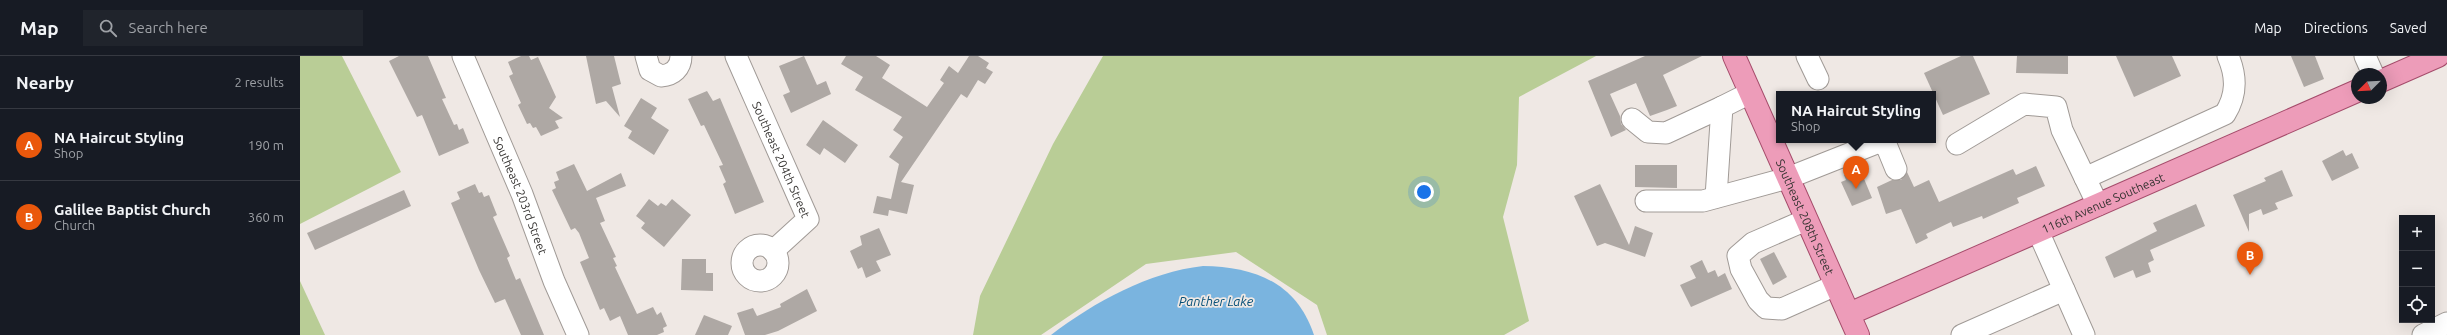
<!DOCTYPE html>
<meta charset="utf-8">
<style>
:root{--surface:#171b24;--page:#20242c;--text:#f1f3f6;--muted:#9ea1a6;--line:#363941;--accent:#ea580c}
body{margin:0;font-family:Ubuntu,sans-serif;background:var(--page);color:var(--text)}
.controls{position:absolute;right:12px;bottom:12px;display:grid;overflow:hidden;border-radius:0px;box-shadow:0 4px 16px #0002}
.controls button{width:36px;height:36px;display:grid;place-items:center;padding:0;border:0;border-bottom:1px solid var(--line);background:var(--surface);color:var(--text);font:20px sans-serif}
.compass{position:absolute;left:2051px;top:12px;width:36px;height:36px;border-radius:50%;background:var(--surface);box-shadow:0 4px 16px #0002;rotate:246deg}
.you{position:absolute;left:1124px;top:136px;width:14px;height:14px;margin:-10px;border:3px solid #fff;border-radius:50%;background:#1a73e8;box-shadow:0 0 0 6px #1a73e833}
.badge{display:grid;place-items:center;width:26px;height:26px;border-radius:50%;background:var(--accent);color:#fff;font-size:13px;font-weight:700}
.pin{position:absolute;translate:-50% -33px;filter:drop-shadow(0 1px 2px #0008)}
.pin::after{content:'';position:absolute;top:21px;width:14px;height:12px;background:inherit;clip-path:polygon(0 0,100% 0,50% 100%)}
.popup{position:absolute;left:1476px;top:35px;width:160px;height:52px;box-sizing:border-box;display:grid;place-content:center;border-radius:0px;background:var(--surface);filter:drop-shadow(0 1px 3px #0005);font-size:13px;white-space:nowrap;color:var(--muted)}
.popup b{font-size:15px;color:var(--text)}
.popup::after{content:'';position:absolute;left:50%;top:100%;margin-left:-8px;border:8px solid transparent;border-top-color:var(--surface)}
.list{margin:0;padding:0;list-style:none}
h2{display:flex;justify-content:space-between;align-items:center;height:52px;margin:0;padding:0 16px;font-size:17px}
h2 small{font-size:13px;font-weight:400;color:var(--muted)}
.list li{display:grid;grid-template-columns:26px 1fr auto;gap:12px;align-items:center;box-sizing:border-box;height:72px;padding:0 16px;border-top:1px solid var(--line)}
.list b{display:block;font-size:15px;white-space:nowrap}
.list p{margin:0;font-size:13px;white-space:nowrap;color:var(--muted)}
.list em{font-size:13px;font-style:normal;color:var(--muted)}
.icon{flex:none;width:22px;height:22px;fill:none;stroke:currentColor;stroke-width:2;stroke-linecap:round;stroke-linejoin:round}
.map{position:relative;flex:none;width:2147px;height:279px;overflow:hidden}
header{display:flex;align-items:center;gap:24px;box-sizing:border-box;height:56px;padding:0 20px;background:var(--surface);border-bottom:1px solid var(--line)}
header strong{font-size:19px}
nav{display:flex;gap:22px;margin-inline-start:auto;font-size:14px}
.search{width:280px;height:36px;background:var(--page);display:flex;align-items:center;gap:10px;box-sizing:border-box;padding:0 14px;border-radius:0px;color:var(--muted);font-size:15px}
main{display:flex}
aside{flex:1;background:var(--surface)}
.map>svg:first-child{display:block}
</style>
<header>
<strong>Map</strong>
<div class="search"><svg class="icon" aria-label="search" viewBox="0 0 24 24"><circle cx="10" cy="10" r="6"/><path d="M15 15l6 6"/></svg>Search here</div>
<nav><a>Map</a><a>Directions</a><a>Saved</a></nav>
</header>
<main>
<aside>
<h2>Nearby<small>2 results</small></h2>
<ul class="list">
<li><span class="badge">A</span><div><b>NA Haircut Styling</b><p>Shop</p></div><em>190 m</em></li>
<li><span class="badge">B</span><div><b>Galilee Baptist Church</b><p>Church</p></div><em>360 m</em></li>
</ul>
</aside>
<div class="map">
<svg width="2147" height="279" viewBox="0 0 2147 279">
<rect width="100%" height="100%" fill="#efe8e4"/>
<g fill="#b9cd96">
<polygon points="0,0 42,0 101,116 0,168"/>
<polygon points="803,0 1296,0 1219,41 1217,109 1203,161 1229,265 1204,279 1027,279 1017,249 936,196 846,208 741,279 673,279 680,240 753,88"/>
<polygon points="0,225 25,279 0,279"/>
</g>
<path fill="#7ab4df" d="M 903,210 C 955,211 996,226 1014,279 L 751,279 C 794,246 849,216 903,210 Z"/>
<g fill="#aea8a4">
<polygon points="99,0 128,0 146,42 142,43 154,69 157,68 159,74 163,72 169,87 139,100 122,59 117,61 89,5"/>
<polygon points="221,0 229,0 231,4 238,1 256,41 249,52 263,62 255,65 259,72 241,80 236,71 233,72 230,67 227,68 218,49 221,47 209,20 213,18 208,6"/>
<polygon points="286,0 314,0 321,28 312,31 320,61 306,45 296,48"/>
<polygon points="504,0 517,29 526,25 531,38 491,57 483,39 490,36 479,10"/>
<polygon points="546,0 576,0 590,9 582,22 627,51 644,27 640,24 649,10 658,17 669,0 678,0 689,7 686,12 693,16 685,28 678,24 667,42 661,38 601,126 614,129 607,158 589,154 588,160 573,157 577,140 591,143 599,108 589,101 603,81 593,74 602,61 555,34 563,21 541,8"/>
<polygon points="1345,0 1402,0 1363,19 1377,50 1367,54 1350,60 1336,27 1310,38 1320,60 1321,68 1326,74 1311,81 1288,25"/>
<polygon points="1661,0 1673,0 1690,38 1643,59 1624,17"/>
<polygon points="1717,0 1768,0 1768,18 1716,17"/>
<polygon points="1816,0 1872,0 1881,20 1834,41"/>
<polygon points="1991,0 2015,0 2024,23 2004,31"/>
<polygon points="407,35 413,45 420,42 464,146 435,158 423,128 426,126 419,110 423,109 404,69 401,70 388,43"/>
<polygon points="341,42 357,52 351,62 369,74 354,99 328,82 332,75 324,70"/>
<polygon points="523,64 558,89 545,107 524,92 520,99 506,89"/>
<polygon points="2043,94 2046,100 2052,97 2059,112 2032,125 2022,105"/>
<polygon points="274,108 287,135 321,117 326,130 296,142 305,165 300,167 316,201 313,202 317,210 315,211 337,258 353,251 357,259 361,256 367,270 363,272 364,276 357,279 328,279 320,260 310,265 304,252 300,254 280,206 289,202 279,177 275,172 271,174 252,134 256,132 254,126 259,124 256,116"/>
<polygon points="1335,109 1377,109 1377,132 1335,131"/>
<polygon points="1736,110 1745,130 1717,142 1719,147 1683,163 1682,160 1653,171 1651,166 1626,178 1628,182 1616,188 1601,153 1586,158 1577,131 1592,124 1601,124 1607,116 1614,131 1629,124 1639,146 1713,113 1716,119"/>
<polygon points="1560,113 1572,142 1552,150 1541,126 1546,124 1544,119"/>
<polygon points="1982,114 1993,140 1975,147 1978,153 1963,159 1961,153 1949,158 1949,176 1933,139 1966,125 1964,122"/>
<polygon points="175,128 179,137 182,136 184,141 189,139 197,159 193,161 210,200 207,202 216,224 220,222 244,279 221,279 205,243 195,247 179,214 151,147 160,143 157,136"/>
<polygon points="1300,128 1329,189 1335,170 1353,177 1345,201 1305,187 1297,190 1274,140"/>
<polygon points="104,134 111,150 15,194 7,177"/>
<polygon points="349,143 358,150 361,147 366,150 372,143 391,159 364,191 341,172 345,167 336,160"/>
<polygon points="1896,148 1905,170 1850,194 1854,204 1848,207 1851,216 1836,222 1833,214 1814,222 1805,201 1857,175 1853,167"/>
<polygon points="579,172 591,199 576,205 581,215 566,222 562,211 558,213 550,195 562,189 560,180"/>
<polygon points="1474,196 1487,221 1473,229 1460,203"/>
<polygon points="382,203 406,203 406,217 413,217 413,235 381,234"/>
<polygon points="1402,204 1408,217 1415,214 1418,221 1425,217 1432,233 1391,251 1380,229 1396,222 1390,210"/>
<polygon points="507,233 517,255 478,275 465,279 445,279 437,257 453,252 457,260 481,251 480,248"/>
<polygon points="404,259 432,270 428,279 395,279"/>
</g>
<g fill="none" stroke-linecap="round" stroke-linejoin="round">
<defs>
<g id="minor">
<path id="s1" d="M 163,0 L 222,138 L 254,225 L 278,279"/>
<path d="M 346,0 L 350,14 L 361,20 C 373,19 381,12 381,0"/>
<path id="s2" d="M 436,0 L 508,163 L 473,195"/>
<polyline points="1507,0 1518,23"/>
<polyline points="2065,0 2073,18"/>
<polyline points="1332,63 1348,76 1366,77 1422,51"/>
<polyline points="1657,88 1724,48 1756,51 1762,74 1798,149"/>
<path d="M 1785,122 L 1925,58 C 1937,39 1937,21 1928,0"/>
<polyline points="1416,141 1422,51 1450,37"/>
<polyline points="1346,145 1403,145 1488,122 1579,86 1587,91 1596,113"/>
<polyline points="1506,164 1453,187 1438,200 1441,213 1458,244 1466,252 1482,253 1536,229"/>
<polyline points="1738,175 1784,279"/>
<circle cx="460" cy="207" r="18"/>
<polyline points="1662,279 1764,234"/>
<polyline points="2123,279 2147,267"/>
</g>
<g id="major">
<path id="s3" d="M 1434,0 L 1558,279"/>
<polyline points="2081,25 2138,0"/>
<path id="s4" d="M 1549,258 L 2057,35"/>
</g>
</defs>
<use href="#minor" stroke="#a09a96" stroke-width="23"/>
<use href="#major" stroke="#a54c6b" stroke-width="24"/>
<use href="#minor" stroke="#fff" stroke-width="21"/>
<use href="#major" stroke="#ed9cb9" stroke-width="22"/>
</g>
<g text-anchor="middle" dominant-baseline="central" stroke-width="3.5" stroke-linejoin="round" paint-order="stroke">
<g font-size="12" fill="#353331" stroke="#efe8e4">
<text stroke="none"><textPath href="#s2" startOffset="113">Southeast 204th Street</textPath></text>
<text stroke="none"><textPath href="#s1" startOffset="151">Southeast 203rd Street</textPath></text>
<text stroke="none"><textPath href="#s4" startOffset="277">116th Avenue Southeast</textPath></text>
<text stroke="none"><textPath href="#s3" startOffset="176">Southeast 208th Street</textPath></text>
</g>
<g font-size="13" font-style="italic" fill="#044e77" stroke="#efe8e4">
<text x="916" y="245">Panther Lake</text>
</g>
</g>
</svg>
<div class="controls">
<button>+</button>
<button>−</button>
<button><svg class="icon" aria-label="locate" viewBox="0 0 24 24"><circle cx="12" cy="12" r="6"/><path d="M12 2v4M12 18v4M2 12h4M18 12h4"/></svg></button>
</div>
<svg class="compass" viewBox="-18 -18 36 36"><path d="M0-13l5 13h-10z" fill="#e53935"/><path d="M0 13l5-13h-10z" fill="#9ea1a6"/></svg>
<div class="you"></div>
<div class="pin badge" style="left:1556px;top:133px">A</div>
<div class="popup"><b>NA Haircut Styling</b>Shop</div>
<div class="pin badge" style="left:1950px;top:219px">B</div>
</div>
</main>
